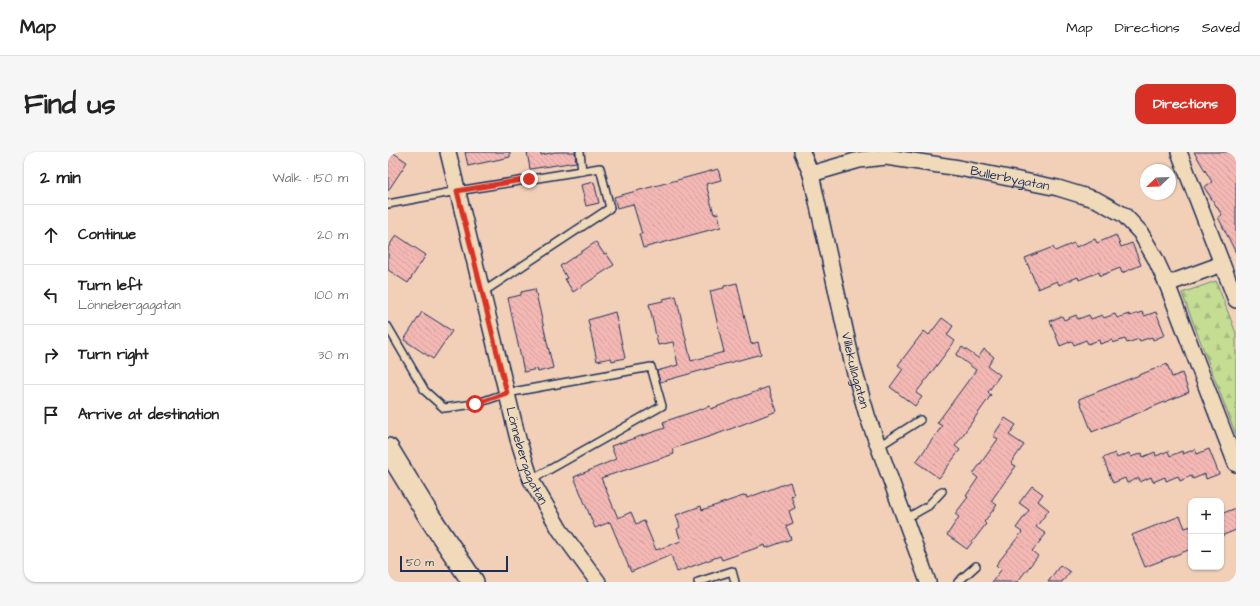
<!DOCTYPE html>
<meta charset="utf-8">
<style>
:root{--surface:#fff;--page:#f6f6f6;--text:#222;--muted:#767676;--line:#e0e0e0;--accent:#d93025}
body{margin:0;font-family:"Architects Daughter",sans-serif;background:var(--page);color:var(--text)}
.controls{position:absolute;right:12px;bottom:12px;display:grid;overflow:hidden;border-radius:8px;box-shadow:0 1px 3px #0004}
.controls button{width:36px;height:36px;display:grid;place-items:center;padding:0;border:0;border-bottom:1px solid var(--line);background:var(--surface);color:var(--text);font:20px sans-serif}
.compass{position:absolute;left:752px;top:12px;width:36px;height:36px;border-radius:50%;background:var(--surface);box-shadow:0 1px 3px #0004;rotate:247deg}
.scale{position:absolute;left:12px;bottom:10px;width:108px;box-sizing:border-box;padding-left:4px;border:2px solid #1b2f5e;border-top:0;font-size:11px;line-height:14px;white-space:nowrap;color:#1b2f5e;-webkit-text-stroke:3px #f1dab9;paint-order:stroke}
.stop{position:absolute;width:12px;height:12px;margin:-9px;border:3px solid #d93025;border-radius:50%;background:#fff}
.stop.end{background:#d93025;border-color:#fff;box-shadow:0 1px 4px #0008}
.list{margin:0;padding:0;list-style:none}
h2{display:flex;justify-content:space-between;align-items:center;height:52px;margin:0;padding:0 16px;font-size:17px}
h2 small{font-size:13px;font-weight:400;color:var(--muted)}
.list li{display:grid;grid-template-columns:26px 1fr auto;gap:12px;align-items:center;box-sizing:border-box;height:60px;padding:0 16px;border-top:1px solid var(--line)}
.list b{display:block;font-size:15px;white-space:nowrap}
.list p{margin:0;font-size:13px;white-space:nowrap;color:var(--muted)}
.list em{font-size:13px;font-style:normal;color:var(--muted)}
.icon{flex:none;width:22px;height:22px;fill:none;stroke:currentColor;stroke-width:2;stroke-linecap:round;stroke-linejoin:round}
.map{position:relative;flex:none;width:848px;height:430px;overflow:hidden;border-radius:12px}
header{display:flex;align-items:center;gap:24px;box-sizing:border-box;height:56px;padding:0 20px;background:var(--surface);border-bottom:1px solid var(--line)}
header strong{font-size:19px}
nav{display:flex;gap:22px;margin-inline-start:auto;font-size:14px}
.intro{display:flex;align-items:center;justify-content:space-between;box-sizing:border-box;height:96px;padding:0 24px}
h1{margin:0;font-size:28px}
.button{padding:10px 18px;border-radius:12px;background:var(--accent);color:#fff;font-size:14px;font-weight:700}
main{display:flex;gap:24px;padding:0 24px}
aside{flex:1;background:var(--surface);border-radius:12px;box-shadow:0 1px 3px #0004}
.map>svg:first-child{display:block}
</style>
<header>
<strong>Map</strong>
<nav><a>Map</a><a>Directions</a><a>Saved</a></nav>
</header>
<div class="intro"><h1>Find us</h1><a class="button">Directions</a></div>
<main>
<aside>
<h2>2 min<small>Walk · 150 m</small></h2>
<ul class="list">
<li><svg class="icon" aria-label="ahead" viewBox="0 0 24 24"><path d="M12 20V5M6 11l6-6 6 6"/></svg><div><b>Continue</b></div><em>20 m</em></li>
<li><svg class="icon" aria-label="left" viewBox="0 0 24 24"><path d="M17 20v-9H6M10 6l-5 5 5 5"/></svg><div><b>Turn left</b><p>Lönnebergagatan</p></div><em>100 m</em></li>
<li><svg class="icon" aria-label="right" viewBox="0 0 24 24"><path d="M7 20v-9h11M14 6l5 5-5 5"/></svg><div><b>Turn right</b></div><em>30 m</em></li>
<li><svg class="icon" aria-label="arrive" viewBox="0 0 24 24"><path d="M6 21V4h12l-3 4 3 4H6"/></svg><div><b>Arrive at destination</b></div></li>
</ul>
</aside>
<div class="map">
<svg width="848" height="430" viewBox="0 0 848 430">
<defs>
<pattern id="forest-firs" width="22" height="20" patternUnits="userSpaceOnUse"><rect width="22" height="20" fill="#c4dd93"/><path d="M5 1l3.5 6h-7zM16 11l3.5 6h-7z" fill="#a8be81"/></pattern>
<pattern id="building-back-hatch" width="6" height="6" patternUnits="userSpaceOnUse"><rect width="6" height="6" fill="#f4b8b4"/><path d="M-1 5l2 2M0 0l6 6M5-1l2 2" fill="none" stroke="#d19e9d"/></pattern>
</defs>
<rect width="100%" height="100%" fill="#f2d0b8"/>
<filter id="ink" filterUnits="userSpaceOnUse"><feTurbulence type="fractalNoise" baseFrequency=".025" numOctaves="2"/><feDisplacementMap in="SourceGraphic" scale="8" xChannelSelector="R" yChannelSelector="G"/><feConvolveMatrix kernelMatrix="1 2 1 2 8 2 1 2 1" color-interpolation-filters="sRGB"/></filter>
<g filter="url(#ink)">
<polygon fill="url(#forest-firs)" stroke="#708678" points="828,129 848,181 848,283 794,141"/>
<g fill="url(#building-back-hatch)" stroke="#1b2f5e">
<polygon points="0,0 4,0 19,10 0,39"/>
<polygon points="77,0 122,0 122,5 80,14"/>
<polygon points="139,0 153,0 153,3 167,0 187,0 188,10 142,17"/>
<polygon points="806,0 848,0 848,101 830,65 834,63 816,35 824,30"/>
<polygon points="330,17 333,28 318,32 326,62 330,61 333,75 255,96 251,82 254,82 245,52 229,56 226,45"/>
<polygon points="206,30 211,51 198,54 193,33"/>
<polygon points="8,83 38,103 20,131 0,118 0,96"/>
<polygon points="728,83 733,95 744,91 753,113 734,121 732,116 712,124 711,120 691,128 690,125 671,133 669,129 650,137 637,106 665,95 667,99 686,91 688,95 707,87 709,91"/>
<polygon points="208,90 216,102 218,101 226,113 185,140 177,127 179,126 172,114"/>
<polygon points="349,131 363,192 370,190 373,202 272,230 269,219 290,213 285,190 270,193 261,152 275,149 275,147 288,144 303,209 336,200 322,139 336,136 336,134"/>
<polygon points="147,137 165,216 150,220 149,217 136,220 120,146 133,143 133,140"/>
<polygon points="34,160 64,179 45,207 16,188"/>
<polygon points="227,160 237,206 224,209 223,206 209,209 200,168"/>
<polygon points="754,160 756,164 768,160 777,183 765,188 764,185 752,189 751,187 739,191 737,187 725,191 724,188 712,192 711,188 700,192 698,188 686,193 684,189 672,194 662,169 674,164 676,168 688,163 690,167 701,163 703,167 714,163 716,166 727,162 729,166 741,162 742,164"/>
<polygon points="554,166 565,174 559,183 567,189 528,241 534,245 527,254 502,235 515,217 510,213 536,179 541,183"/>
<polygon points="574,195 590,206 596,197 606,205 600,214 612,223 600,240 603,243 567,294 572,298 551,326 528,310 554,274 549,271 588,218 568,203"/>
<polygon points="779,212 784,225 794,221 801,240 704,280 691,247"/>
<polygon points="380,235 389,259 332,281 284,297 286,302 213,326 230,366 243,360 248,372 256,369 268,398 293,389 289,377 292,375 288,363 313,354 314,358 358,343 359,346 402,330 406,343 403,344 407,356 401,359 405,371 398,374 403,387 378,396 377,393 334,408 332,404 289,420 283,403 243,420 222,370 207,376 186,325 228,307 223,294 277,276 275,270 322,254 323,257"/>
<polygon points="617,266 628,273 621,283 636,293 623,311 628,314 603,349 609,353 596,370 598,372 579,397 559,383 571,365 567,362 580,345 578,344 590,326 585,322 610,287 605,284"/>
<polygon points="807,297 809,302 821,297 831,322 818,327 817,322 805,327 803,324 792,329 790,324 778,329 777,325 765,330 763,325 752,330 751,326 739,331 737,326 725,331 715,306 727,301 729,306 741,301 743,305 754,301 755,305 767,300 768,304 780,299 782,304 794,299 795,302"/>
<polygon points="644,334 655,342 650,349 661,358 648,375 658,382 644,399 650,404 629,430 604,430 613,418 608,413 634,380 628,376 641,358 631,351"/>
<polygon points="848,356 848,378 833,384 833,362"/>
<polygon points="792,364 797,376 803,374 803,397 757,415 744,383"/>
<polygon points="672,413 682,420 674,430 660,430"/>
</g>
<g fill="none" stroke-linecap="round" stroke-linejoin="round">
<defs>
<g id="service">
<polyline points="192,0 194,19"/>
<polyline points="0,52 69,39 212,16 222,56 95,140"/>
<polyline points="0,175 37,239 56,256 87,252 119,241 263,215 274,254 143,328"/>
<polyline points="491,294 532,268"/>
<polyline points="517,367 540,354 554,339"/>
<polyline points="310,430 344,419 347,430"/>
<polyline points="570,430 588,414"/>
</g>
<g id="minor">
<path id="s1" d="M 60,0 L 130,287 L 143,328 L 172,378 L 210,430"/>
<path id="s2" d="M 414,0 L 423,22 L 465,214 L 479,263 L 540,430"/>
<polyline points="791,0 848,148"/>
<path id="s3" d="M 423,22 L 471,8 L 498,5 L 571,16 L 670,36 L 709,48 L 736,63 L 752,80 L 767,106 L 779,132 L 848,312"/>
<polyline points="779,132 834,112"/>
</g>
<polyline id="secondary" points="0,297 41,364 85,430"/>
</defs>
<use href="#service" stroke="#1b2f5e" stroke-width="10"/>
<use href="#minor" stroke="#1b2f5e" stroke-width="18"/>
<use href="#secondary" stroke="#1b2f5e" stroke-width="24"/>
<use href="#service" stroke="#f1dab9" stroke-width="7"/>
<use href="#minor" stroke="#f1dab9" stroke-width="15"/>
<use href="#secondary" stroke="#f1dab9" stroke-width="21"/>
</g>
</g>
<g fill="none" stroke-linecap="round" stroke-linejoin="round" filter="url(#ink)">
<polyline stroke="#d93025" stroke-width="5" points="87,252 119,241 69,39 141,27"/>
</g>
<g text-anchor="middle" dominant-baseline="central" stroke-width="3" stroke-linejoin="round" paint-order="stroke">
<g font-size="13" fill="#1b2f5e" stroke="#f1dab9">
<text stroke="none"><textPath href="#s3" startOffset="203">Bullerbygatan</textPath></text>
<text stroke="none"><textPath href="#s2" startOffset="225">Villekullagatan</textPath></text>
<text stroke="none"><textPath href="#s1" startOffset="314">Lönnebergagatan</textPath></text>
</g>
</g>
</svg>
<div class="controls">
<button>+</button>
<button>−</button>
</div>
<svg class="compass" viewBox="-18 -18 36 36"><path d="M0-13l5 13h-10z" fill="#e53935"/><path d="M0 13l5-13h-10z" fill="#767676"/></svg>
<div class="scale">50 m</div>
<div class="stop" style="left:87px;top:252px"></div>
<div class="stop end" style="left:141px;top:27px"></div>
</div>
</main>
